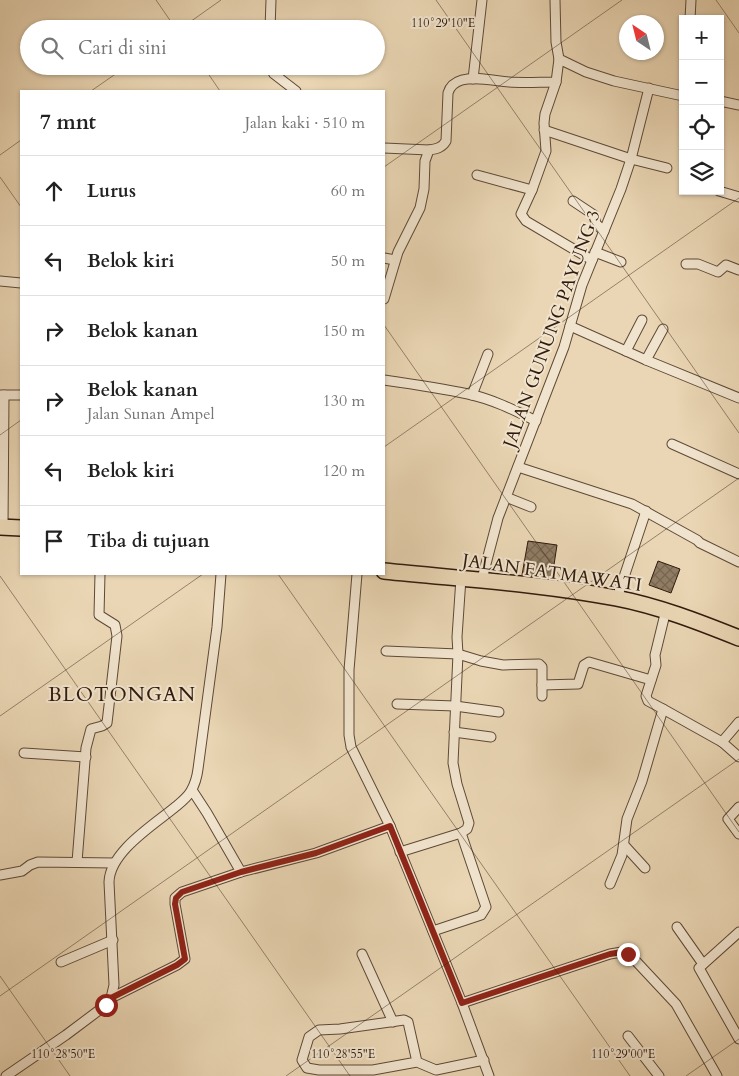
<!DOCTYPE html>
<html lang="id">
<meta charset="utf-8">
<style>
:root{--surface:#fff;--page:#f2f2f2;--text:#222;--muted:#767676;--line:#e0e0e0}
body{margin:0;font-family:Cardo,serif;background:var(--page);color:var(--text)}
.controls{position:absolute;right:15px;top:15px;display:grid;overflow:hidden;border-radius:0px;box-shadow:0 1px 4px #0004}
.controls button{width:45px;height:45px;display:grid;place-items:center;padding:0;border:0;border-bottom:1px solid var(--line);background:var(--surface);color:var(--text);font:25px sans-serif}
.compass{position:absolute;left:619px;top:15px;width:45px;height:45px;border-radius:50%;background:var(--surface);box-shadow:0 1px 4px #0004;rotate:325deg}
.stop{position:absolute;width:15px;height:15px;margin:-11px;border:4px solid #8f2418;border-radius:50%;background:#fff}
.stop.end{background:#8f2418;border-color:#fff;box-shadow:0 1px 5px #0008}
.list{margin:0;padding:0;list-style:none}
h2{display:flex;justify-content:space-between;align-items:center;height:65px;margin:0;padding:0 20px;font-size:21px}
h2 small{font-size:16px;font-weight:400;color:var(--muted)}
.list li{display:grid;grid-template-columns:32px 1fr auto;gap:15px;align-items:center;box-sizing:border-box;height:70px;padding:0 20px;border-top:1px solid var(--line)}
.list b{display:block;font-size:19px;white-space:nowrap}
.list p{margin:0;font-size:16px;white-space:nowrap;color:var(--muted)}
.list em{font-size:16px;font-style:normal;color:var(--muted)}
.icon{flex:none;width:28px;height:28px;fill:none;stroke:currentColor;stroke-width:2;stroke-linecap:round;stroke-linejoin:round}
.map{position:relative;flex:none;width:739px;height:1076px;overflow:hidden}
.search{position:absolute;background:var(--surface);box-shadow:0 1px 4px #0004;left:20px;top:20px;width:365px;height:55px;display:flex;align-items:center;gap:12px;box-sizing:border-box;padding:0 18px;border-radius:28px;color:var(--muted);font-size:19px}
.panel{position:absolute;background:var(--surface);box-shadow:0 1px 4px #0004;left:20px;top:90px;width:365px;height:485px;border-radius:0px}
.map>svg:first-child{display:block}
</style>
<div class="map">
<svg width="739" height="1076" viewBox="0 0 739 1076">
<defs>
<pattern id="building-cross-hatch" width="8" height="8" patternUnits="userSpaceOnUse" patternTransform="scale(1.25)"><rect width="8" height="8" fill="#907c64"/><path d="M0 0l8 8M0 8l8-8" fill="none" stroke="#766551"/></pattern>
</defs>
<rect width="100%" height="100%" fill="#ead6b4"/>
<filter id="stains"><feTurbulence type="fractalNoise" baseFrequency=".004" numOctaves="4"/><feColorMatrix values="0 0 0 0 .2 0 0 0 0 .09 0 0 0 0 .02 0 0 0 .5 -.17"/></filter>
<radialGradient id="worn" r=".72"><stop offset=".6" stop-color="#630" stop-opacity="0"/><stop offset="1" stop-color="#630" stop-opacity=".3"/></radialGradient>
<g fill="url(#building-cross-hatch)" stroke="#2f1a0d">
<polygon points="528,541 557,545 552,578 522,575"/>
<polygon points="658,561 680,569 671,593 649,585"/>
</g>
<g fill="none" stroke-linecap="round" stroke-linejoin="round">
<defs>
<g id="minor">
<polyline points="555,0 556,42 559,59"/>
<polyline points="690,19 691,0"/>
<polyline points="270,29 271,0"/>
<polyline points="269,66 274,74 296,91"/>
<polyline points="473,79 482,0"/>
<polyline points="556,82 545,114 544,123 546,151 532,190 521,214 526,221 592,260"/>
<polyline points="720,101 739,105"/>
<polyline points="544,130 631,159 667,168"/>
<polyline points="384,148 429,150"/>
<polyline points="477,175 532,190"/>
<polyline points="719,191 739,197"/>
<polyline points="573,201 594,215 596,224 604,231"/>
<polyline points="595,252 621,262"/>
<polyline points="384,258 395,260"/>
<polyline points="686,264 698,264 718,272 726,265 739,270"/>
<polyline points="0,281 21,283"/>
<path d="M 384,299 L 398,252 L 420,208 L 424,189 L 425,161 L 429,150 C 436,149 442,148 446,141 L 448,93 C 450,86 455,82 462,80 C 476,76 495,81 509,82 C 525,83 540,82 556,82 L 559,59 L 586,72 L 614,81 L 683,96"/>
<polyline points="570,326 646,360 739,398"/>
<polyline points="626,351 642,320"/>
<polyline points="646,360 663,329"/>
<path d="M 384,380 C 412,384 440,388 468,394 C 492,399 514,410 536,421"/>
<polyline points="0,395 4,395 3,527"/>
<polyline points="4,395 21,395"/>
<polyline points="472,395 488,354"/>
<polyline points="672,444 739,474"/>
<polyline points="518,467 632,504 697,540 700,543 739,562"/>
<polyline points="506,497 531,507"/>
<polyline points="357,574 349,670 349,735 351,747 390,826 462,1003 489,1076"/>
<polyline points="482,579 498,518 564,347 582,285 621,189 631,159 649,88"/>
<polyline points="617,598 646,511"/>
<polyline points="386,651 458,654 481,661 503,665 539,664 542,667 542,696"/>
<polyline points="542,685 578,684 584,665 589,662 651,680"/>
<polyline points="397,704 455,706 499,712"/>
<polyline points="663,709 648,701 646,696 656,665 655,655 666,610"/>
<polyline points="739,722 722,742 739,757"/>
<polyline points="454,732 491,737"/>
<polyline points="24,753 86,757"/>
<polyline points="192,790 207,813 241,872"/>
<polyline points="739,807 728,819 739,834"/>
<polyline points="624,845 645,868"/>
<polyline points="400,852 461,833"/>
<polyline points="77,862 86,748 91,729 102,726 107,723 117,636 115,625 99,615 100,574"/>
<polyline points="0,875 22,871 30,865 38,862 114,863"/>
<polyline points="610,884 622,855 627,819 642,781 663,709 722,742"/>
<polyline points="677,927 703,964"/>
<polyline points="433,931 481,915 486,907 461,833 467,829 469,823 457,784 453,763 458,654 457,637 461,578"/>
<polyline points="739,932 699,968 739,1039"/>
<polyline points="362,954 393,1022"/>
<polyline points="61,962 113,940"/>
<polyline points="111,998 177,965 185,959 175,904 175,898 182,892 241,872 316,853 390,826"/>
<polyline points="462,1003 610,954 622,952 633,958 676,1004 717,1076"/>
<polyline points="628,1036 659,1076"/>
<polyline points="417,1062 408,1022 404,1020 340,1029 319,1030 309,1037 302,1060 307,1068 319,1070 373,1070 417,1062 436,1070 484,1060"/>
<path d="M 6,1076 L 66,1035 L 106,1005 L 111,998 L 114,985 L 109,882 C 110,852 152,826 174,808 C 180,803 187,798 191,791 C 195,784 197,777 198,769 L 217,627 L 221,574"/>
</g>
<g id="primary">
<polyline points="0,527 21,528"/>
<path d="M 384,571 C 461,579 538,583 616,598 C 658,606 699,622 739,638"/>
</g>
</defs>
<use href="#minor" stroke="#5e4937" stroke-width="11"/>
<use href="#primary" stroke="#2f1a0d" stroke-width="18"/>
<use href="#minor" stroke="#f1e4ce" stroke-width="9"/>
<use href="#primary" stroke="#ead6b4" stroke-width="15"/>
</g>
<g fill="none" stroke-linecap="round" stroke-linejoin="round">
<polyline stroke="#8f2418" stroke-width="6" points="106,1005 111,998 177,965 185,959 175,904 176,898 182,892 241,872 316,853 390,826 462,1003 610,954 622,952 628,954"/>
</g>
<path fill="none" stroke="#2f1a0d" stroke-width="1" stroke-opacity="0.45" d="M 156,0 L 176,29M 436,0 L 739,433M 716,0 L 739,33M 180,29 L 221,0M 203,66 L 220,91M 91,91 L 127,66M 0,155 L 21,140M 384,167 L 622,0M 0,177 L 21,207M 384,325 L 739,832M 0,435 L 21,420M 384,447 L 739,198M 278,574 L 630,1076M 0,576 L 350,1076M 0,716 L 203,574M 0,976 L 70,1076M 0,996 L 739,478M 286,1076 L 739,759M 686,1076 L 739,1039"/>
<g text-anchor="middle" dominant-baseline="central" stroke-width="4" stroke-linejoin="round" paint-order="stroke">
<g font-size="18" fill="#2f1a0d" stroke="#f1e4ce">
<text transform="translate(552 329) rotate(-70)">JALAN GUNUNG PAYUNG 3</text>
<text transform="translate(552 573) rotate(8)">JALAN FATMAWATI</text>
</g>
<g font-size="20" letter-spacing="1" fill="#2f1a0d" stroke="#f1e4ce">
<text x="122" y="694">BLOTONGAN</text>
</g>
</g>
<g font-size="12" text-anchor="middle" fill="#2f1a0d" stroke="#f1e4ce" stroke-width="4" stroke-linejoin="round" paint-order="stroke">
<text x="443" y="27">110°29'10"E</text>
<text x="63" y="1058">110°28'50"E</text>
<text x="343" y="1058">110°28'55"E</text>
<text x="623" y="1058">110°29'00"E</text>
</g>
<rect width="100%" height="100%" filter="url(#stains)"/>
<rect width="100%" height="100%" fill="url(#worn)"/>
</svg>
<div class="controls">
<button>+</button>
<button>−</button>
<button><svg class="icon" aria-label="locate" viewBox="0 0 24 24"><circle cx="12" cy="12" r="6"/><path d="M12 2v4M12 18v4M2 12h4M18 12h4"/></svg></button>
<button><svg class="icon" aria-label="layers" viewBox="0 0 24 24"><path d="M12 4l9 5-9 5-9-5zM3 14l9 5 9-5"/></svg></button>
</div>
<svg class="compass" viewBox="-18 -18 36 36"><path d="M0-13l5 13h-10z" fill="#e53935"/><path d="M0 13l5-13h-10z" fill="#767676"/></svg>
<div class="stop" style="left:106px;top:1005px"></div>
<div class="stop end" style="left:628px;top:954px"></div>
<div class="search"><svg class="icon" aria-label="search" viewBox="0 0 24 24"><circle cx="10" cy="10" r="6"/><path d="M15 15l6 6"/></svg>Cari di sini</div>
<section class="panel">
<h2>7 mnt<small>Jalan kaki · 510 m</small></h2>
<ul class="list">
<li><svg class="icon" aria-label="ahead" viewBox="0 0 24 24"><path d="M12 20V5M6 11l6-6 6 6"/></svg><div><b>Lurus</b></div><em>60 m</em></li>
<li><svg class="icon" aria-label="left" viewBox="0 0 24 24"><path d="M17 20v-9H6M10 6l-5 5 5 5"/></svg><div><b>Belok kiri</b></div><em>50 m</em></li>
<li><svg class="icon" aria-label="right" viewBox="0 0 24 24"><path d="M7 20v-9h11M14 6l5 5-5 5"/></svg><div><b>Belok kanan</b></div><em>150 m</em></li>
<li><svg class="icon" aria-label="right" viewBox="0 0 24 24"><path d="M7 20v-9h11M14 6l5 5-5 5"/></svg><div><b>Belok kanan</b><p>Jalan Sunan Ampel</p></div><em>130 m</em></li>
<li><svg class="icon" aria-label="left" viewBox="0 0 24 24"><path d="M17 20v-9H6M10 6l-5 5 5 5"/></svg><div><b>Belok kiri</b></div><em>120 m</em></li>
<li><svg class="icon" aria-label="arrive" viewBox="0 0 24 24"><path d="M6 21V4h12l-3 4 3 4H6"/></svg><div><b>Tiba di tujuan</b></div></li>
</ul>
</section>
</div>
